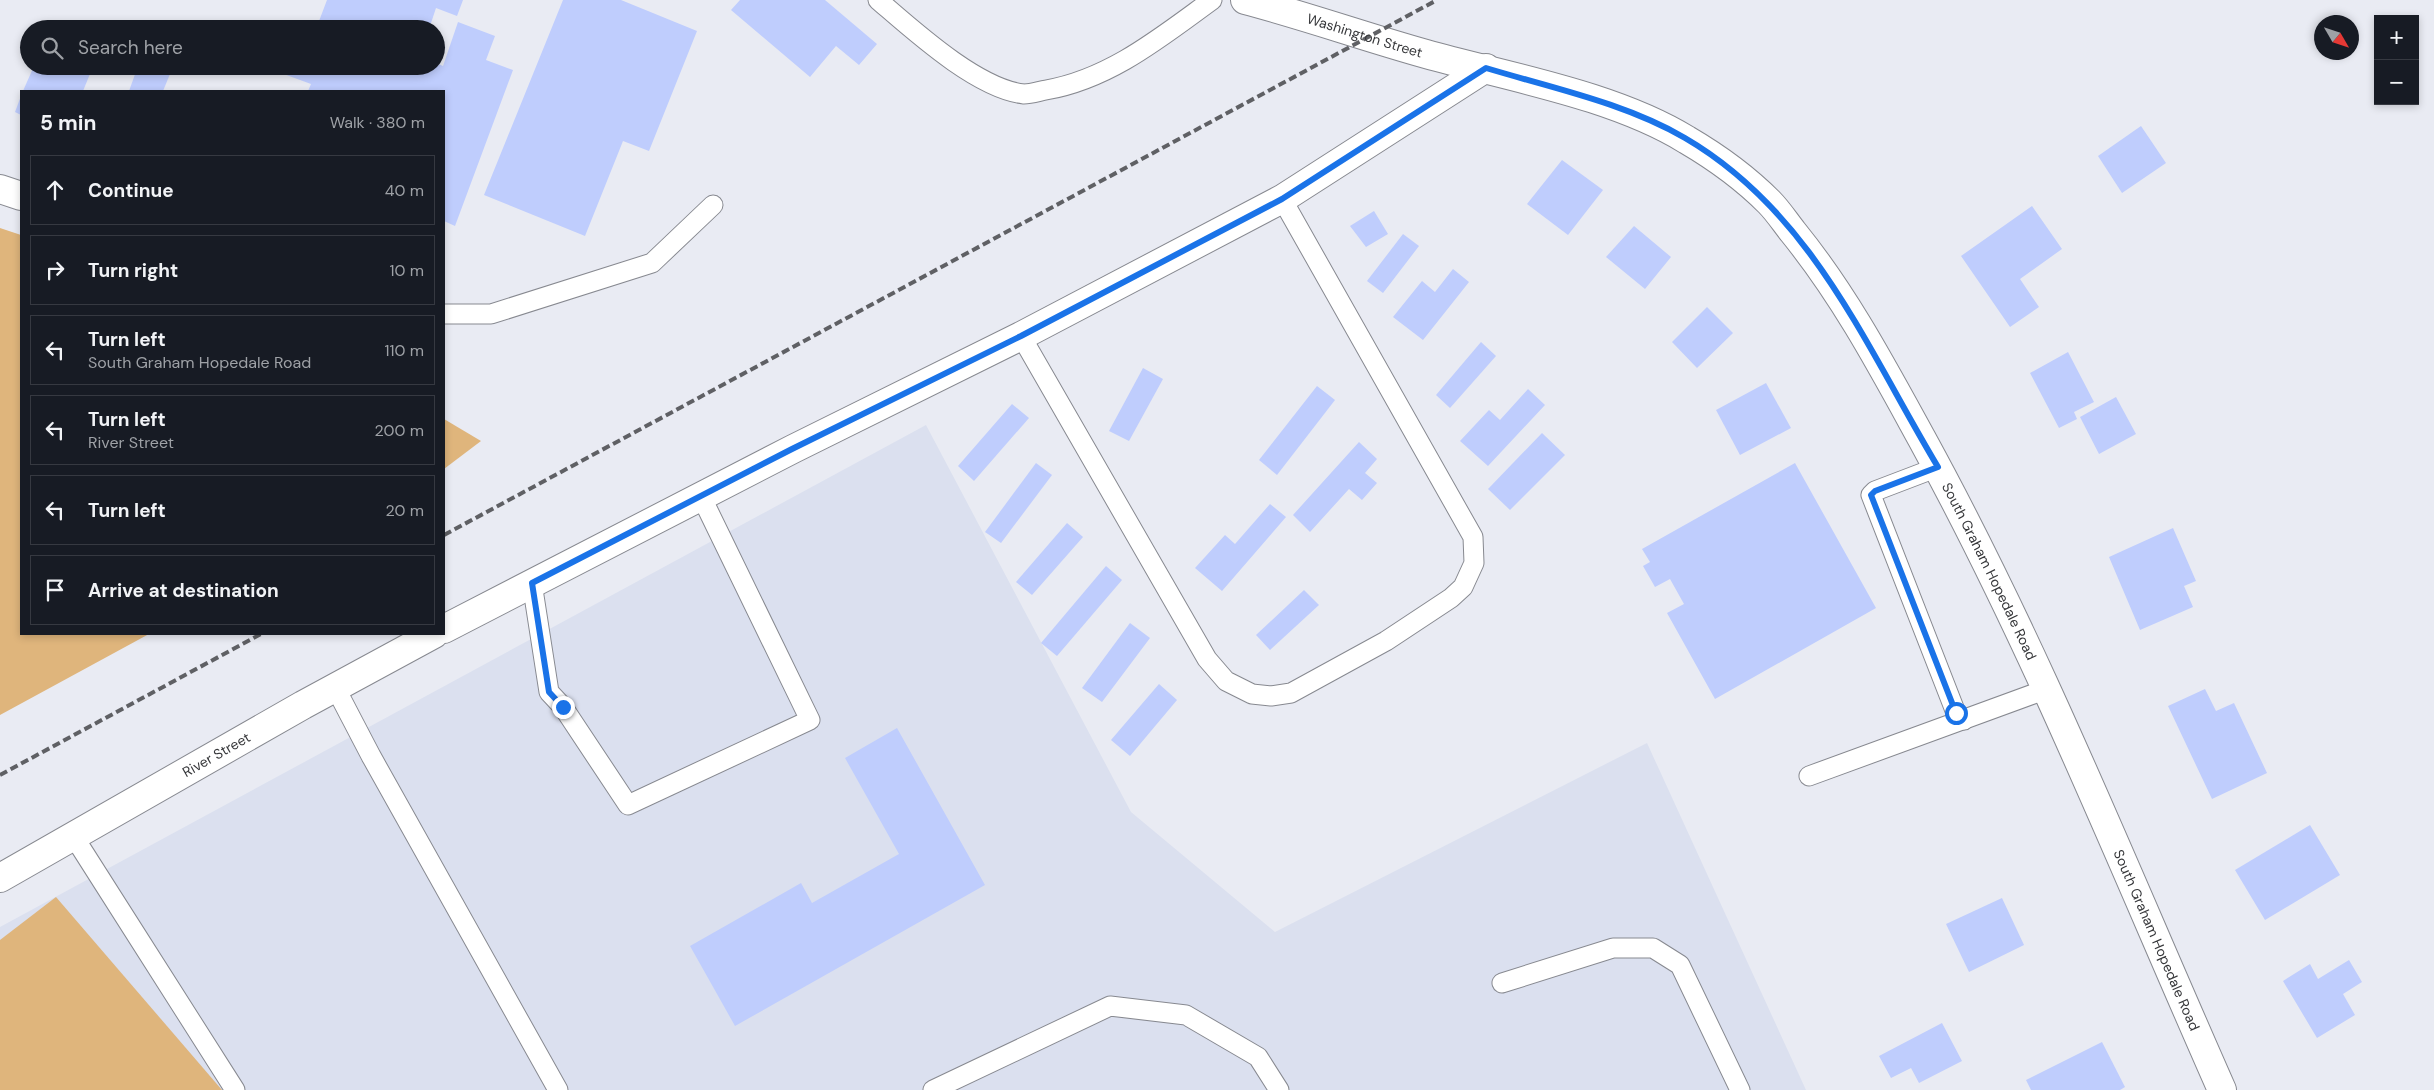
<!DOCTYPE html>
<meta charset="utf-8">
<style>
:root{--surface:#171b24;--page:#242831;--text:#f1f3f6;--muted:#9ea1a6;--line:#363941}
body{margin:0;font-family:"DM Sans",sans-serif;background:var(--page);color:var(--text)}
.controls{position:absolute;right:15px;top:15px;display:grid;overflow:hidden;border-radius:0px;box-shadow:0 2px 8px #0003}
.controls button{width:45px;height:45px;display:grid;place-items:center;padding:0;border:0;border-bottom:1px solid var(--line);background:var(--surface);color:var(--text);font:25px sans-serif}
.compass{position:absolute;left:2314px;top:15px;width:45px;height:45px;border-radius:50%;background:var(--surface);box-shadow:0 2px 8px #0003;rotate:129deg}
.stop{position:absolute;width:15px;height:15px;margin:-11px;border:4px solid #1a73e8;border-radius:50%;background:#fff}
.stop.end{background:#1a73e8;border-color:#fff;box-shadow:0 1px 5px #0008}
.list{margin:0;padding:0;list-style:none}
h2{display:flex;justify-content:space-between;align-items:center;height:65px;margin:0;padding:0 20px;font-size:21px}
h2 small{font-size:16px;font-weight:400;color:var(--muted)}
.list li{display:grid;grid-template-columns:32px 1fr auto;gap:15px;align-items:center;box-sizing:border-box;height:70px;margin:0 10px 10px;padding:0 10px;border:1px solid var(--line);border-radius:0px}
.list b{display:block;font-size:19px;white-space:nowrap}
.list p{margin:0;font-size:16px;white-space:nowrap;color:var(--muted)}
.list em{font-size:16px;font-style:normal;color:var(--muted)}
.icon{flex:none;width:28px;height:28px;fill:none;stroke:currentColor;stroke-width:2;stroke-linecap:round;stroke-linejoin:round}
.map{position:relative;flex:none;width:2434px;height:1090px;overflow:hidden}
.search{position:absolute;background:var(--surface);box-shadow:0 2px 8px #0003;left:20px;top:20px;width:425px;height:55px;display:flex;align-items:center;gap:12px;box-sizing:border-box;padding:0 18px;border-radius:28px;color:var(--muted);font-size:19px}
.panel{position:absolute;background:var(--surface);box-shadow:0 2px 8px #0003;left:20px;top:90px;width:425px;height:545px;border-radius:0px}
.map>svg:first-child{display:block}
</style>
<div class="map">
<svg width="2434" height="1090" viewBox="0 0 2434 1090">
<rect width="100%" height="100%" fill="#e9ebf3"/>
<polygon fill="#dbe0ef" points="926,425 1131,812 1275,932 1647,743 1806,1090 0,1090 0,927"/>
<g fill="#dfb57c">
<polygon points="0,228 21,235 21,634 149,634 0,715"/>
<polygon points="444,419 481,441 444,469"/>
<polygon points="56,897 222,1090 0,1090 0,940"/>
</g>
<g fill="#bfcdfd">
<polygon points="327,0 463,0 457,16 436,8 429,29 316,29"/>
<polygon points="563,0 621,0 697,31 649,151 623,141 585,236 484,195"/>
<polygon points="740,0 825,0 877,44 859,65 836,46 810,77 731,10"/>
<polygon points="458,22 495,36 486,60 513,70 455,226 444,221 444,91 308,91 311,84 270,69 271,66 436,66 436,63 443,66"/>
<polygon points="34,66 85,66 92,69 83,91 23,91"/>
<polygon points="138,66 149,66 170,74 163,91 129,91"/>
<polygon points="21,96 21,115 15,112"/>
<polygon points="2141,126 2166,163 2122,193 2098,156"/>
<polygon points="1562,160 1603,190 1568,235 1527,204"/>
<polygon points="2032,206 2062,249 2020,279 2039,307 2010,327 1961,256"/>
<polygon points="1374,211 1388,234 1366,247 1350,226"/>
<polygon points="1634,226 1671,257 1645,289 1606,257"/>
<polygon points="1403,234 1419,246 1383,293 1367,281"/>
<polygon points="1453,269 1469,282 1423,340 1393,317 1422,281 1435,292"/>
<polygon points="1707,307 1733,333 1697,368 1672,342"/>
<polygon points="1481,342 1496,356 1450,408 1436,395"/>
<polygon points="2068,352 2094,402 2074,412 2077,419 2059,428 2030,373"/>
<polygon points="1143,368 1163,379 1129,441 1109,431"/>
<polygon points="1766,383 1791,428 1740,455 1716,410"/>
<polygon points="1317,386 1335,400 1277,475 1259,460"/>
<polygon points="1528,389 1545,405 1488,466 1460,441 1489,410 1500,420"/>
<polygon points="2116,397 2136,434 2099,454 2080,417"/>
<polygon points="1012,404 1029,418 974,481 958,466"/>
<polygon points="1542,433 1565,455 1510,510 1488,489"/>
<polygon points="1359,442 1377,459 1365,473 1377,483 1362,500 1349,489 1310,532 1293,515"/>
<polygon points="1036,463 1052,475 1001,543 985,532"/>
<polygon points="1795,463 1876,608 1715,699 1667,613 1684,604 1670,579 1655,587 1643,566 1650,562 1642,549"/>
<polygon points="1270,504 1286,517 1222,591 1195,568 1225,535 1235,544"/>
<polygon points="1067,523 1083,537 1032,595 1016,582"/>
<polygon points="2173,528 2196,581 2184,586 2193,607 2140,630 2109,557"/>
<polygon points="1106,566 1122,580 1057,656 1041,643"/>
<polygon points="1304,590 1319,605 1270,650 1256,635"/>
<polygon points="1130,623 1150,638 1102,702 1082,688"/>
<polygon points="1159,684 1177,700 1130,756 1111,740"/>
<polygon points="2205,689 2216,711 2234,703 2267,773 2212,799 2168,706"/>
<polygon points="897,728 985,885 735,1026 690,946 801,883 812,903 899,854 845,758"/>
<polygon points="2310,825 2340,875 2265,920 2235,870"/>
<polygon points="2002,898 2024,945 1969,972 1946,924"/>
<polygon points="2349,960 2362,982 2343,994 2355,1015 2317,1038 2283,981 2310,964 2318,979"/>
<polygon points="1942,1023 1962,1061 1919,1083 1911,1068 1891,1078 1879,1056"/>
<polygon points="2102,1042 2125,1087 2120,1090 2031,1090 2026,1080"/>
</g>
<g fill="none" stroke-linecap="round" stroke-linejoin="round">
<defs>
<g id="service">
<path d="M 878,0 C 913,30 977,89 1024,94 C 1031,94 1040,91 1046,90 C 1110,79 1161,37 1212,0"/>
<polyline points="444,314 491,314 652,263 713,205"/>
<polyline points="1021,336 1207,659 1226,681 1252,694 1271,696 1291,693 1386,641 1451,598 1463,587 1474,563 1473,537 1282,199"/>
<polyline points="1938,467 1875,491 1871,495 1956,713 1964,720"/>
<polyline points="532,583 549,692 563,707 628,805 810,720 701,496"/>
<polyline points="335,687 371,756 558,1090"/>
<polyline points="1809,776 2047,689"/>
<polyline points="74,837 235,1090"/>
<polyline points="1502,983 1613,948 1653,948 1680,965 1740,1090"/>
<polyline points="933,1090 1110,1006 1186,1015 1258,1057 1279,1090"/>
</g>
<g id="minor">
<polyline points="0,189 21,196"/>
<polyline points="444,629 793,449 1021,336 1282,199 1486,68"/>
<path id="s1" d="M 0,878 L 303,705 L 434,634"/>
</g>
<g id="tertiary">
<path id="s2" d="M 1245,0 C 1306,16 1365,37 1426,54 C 1508,77 1614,95 1687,140 C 1716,157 1745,178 1769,202 C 1778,211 1785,222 1793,232 C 1845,296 1883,368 1922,439 C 2037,649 2125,871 2222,1090"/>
</g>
</defs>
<use href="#service" stroke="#878990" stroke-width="21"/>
<use href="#minor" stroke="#878990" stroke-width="30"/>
<use href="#tertiary" stroke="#878990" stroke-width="30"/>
<use href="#service" stroke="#fff" stroke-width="19"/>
<use href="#minor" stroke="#fff" stroke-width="28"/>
<use href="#tertiary" stroke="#fff" stroke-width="28"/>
<g stroke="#5f6064" stroke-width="4" stroke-dasharray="8 4" stroke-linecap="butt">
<polyline points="444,535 1437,0"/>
<polyline points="0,775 261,634"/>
</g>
</g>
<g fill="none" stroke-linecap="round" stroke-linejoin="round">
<path stroke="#1a73e8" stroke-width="6" d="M 563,707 L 549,692 L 532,583 L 792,449 L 1021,336 L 1282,199 L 1486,68 C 1552,88 1625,103 1685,138 C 1812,212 1866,347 1938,467 L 1875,491 L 1871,495 L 1956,713"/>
</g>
<g text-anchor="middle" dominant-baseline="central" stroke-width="4.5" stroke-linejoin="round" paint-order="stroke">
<g font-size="14" fill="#37383b" stroke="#e9ebf3">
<text stroke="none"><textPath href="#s2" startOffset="125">Washington Street</textPath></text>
<text stroke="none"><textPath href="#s2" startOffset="999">South Graham Hopedale Road</textPath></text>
<text stroke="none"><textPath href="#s1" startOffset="249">River Street</textPath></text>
<text stroke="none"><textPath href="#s2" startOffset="1404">South Graham Hopedale Road</textPath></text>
</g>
</g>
</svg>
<div class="controls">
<button>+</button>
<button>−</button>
</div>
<svg class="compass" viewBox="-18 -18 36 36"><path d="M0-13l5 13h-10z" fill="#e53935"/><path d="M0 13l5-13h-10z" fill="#9ea1a6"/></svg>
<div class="stop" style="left:1956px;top:713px"></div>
<div class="stop end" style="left:563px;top:707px"></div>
<div class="search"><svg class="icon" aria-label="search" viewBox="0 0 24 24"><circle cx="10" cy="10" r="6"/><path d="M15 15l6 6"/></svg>Search here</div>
<section class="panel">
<h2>5 min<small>Walk · 380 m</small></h2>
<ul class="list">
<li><svg class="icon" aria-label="ahead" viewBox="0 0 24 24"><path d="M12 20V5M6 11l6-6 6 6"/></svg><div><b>Continue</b></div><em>40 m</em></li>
<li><svg class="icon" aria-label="right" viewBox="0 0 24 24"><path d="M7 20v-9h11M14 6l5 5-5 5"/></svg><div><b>Turn right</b></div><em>10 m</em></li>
<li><svg class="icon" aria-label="left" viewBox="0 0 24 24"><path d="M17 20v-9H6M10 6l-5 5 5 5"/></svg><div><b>Turn left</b><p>South Graham Hopedale Road</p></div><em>110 m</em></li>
<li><svg class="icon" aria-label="left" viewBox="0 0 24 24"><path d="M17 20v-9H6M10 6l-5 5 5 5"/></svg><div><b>Turn left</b><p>River Street</p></div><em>200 m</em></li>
<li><svg class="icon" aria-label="left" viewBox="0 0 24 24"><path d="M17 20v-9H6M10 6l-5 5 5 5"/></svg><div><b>Turn left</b></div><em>20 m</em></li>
<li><svg class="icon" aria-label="arrive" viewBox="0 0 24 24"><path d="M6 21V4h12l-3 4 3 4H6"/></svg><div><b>Arrive at destination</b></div></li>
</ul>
</section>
</div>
